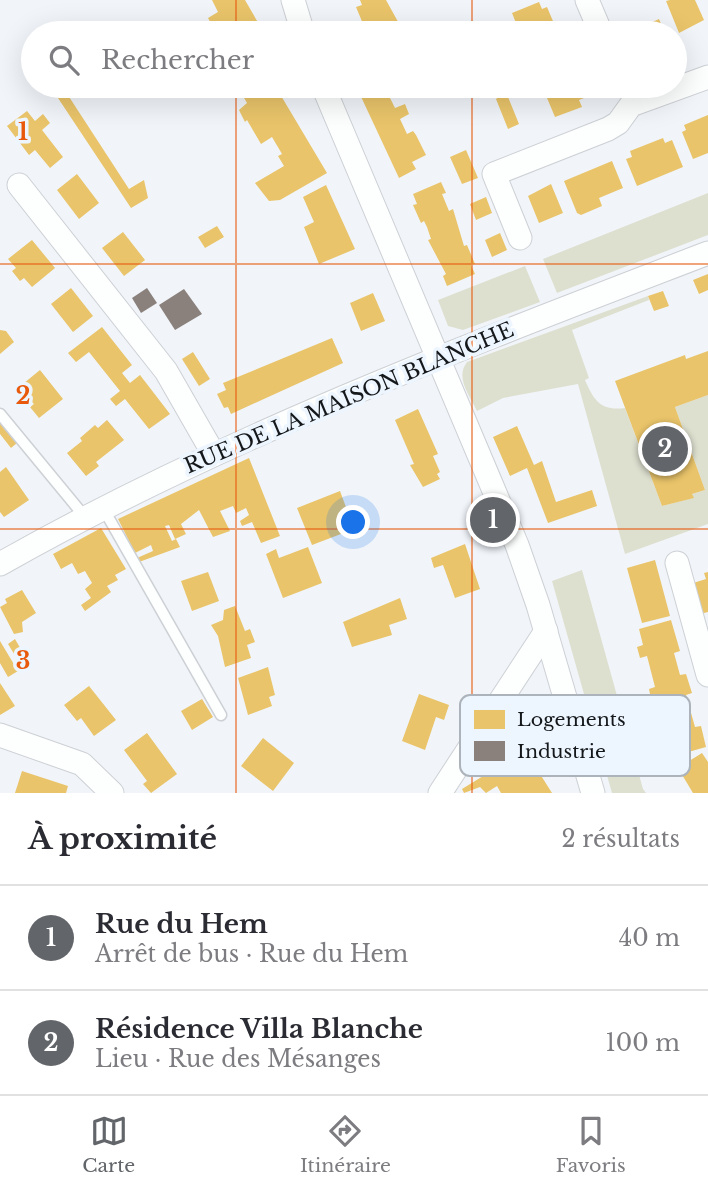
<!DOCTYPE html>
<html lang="fr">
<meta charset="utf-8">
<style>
:root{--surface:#fff;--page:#f2f2f3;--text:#2b2b33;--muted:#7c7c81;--line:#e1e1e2;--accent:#626569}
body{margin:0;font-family:"Libre Baskerville",serif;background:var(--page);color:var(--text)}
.you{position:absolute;left:354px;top:523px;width:24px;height:24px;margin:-18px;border:5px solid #fff;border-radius:50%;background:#1a73e8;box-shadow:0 0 0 10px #1a73e833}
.badge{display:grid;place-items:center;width:46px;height:46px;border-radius:50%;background:var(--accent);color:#fff;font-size:23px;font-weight:700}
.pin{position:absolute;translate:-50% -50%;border:4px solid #fff;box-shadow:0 2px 7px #0006}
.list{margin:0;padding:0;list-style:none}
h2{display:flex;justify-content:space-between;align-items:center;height:91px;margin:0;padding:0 28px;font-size:30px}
h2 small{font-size:23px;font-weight:400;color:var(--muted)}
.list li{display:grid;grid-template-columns:46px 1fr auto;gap:21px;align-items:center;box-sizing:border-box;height:105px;padding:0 28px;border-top:2px solid var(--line)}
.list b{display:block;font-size:26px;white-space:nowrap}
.list p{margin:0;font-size:23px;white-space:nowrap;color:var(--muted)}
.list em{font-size:23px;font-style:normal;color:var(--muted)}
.icon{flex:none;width:38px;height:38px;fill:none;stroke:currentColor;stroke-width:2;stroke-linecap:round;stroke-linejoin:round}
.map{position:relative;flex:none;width:708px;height:793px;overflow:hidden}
.search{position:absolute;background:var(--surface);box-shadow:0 7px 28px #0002;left:21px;right:21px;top:21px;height:77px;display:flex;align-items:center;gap:18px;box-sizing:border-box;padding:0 24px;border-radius:38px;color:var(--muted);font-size:26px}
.sheet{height:301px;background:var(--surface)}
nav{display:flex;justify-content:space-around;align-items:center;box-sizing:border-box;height:98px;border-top:2px solid var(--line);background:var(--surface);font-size:19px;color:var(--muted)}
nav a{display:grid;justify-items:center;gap:4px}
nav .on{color:var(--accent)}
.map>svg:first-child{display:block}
</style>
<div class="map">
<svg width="708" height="793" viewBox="0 0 708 793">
<rect width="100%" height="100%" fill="#f1f5fa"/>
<g fill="#dde0cf">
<polygon points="708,193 708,235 557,293 543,259"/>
<polygon points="525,266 540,302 463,330 448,326 438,300"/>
<path d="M 648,296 L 649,300 L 572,330 L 589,378 L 585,380 C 594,401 601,411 625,408 L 662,506 L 693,498 L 692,494 L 705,490 L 675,407 L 708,395 L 708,524 L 625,554 L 578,384 L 503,398 L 477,411 C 469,395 455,377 467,362 Z"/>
<polygon points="582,570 643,789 646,793 612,793 552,581"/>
</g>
<g fill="#e9c46a">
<polygon points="212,0 245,0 264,33 216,33 208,18 218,12"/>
<polygon points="360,0 386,0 402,29 400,33 375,33 372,28 366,31 356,7 362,5"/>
<polygon points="670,0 695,0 704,20 679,33 666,1"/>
<polygon points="539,2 542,9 547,7 558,33 520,33 512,13"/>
<polygon points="659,19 665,33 638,33 650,28 648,24"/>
<polygon points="50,86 62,86 129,189 144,180 148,198 131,208"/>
<polygon points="245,86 258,86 264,97 277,89 327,173 280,200 269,201 255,183 284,166 278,156 282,154 272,137 261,144 247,120 245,122 239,110 247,103 239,89"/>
<polygon points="356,86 390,86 385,88 395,108 405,104 409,114 400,119 407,134 413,131 416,135 426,155 412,162 416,169 399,178"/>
<polygon points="542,86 580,86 584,98 579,100 582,107 555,117"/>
<polygon points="506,92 519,124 508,129 496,99"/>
<polygon points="27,111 35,121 43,114 50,123 42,130 63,157 50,168 35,150 29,155 7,126"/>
<polygon points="708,115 708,153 693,159 682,132 686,130 684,125"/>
<polygon points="663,138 665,143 672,140 683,167 637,186 626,159 632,157 630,151"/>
<polygon points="466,150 478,178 462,184 450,157"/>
<polygon points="612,161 623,188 599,198 602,206 581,215 577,213 564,181"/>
<polygon points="77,174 99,203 79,219 57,190"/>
<polygon points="441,182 446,193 442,194 449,211 453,209 464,246 467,245 475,264 471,265 475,274 447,286 443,276 446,274 428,240 431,239 427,227 424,221 421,223 413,205 417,204 413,194"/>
<polygon points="551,184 563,213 539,223 528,196"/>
<polygon points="326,185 355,249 319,264 304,227 314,222 303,197"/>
<polygon points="486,197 492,213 476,220 470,204"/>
<polygon points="217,226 224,237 205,248 198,237"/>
<polygon points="123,232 145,260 124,276 102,248"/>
<polygon points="500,233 507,250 492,257 485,240"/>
<polygon points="32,240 55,268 32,287 24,278 20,281 12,271 16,268 8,259"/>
<polygon points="708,274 708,290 699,294 693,280"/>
<polygon points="71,288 93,316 73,332 51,304"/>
<polygon points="663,291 669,306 654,311 648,296"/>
<polygon points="373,293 385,321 361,331 350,303"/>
<polygon points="102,327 132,365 122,373 130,383 140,375 170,414 149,429 125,399 116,406 110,399 120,391 89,352 76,362 68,353"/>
<polygon points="0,330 6,331 14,342 0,354"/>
<polygon points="332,338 343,363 231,414 228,407 224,408 217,394 226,390 223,383"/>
<polygon points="708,351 708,395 675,407 705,490 692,494 694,498 662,506 615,381 685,355 686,359"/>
<polygon points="193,352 210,379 199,386 182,359"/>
<polygon points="40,370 63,399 39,418 30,407 34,404 18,388"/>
<polygon points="418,409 438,454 433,456 440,472 437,474 440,479 423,487 410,465 414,464 395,420"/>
<polygon points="107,420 124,440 96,462 99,466 86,476 67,453 82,441 80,438 95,425 98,428"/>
<polygon points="0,422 17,443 11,448 0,434"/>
<polygon points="517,426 534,465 542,461 556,502 592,490 597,506 548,523 527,468 510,476 493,437"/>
<polygon points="249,458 280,536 261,543 252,522 242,526 240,521 249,515 246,508 236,513 233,506 220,511 230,531 213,537 199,510 181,524 186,534 175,539 169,525 165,526 172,541 176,539 180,547 139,562 137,558 153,551 151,545 135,553 118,519"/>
<polygon points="6,467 29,500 4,517 0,512 0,472"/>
<polygon points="340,491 354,529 312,545 297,508"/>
<polygon points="101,528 126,569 115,575 118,580 107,586 111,592 85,611 81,605 91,598 85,589 92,583 85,571 78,574 72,563 61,569 53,554"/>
<polygon points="465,544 480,589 455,598 443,565 434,568 431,558"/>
<polygon points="308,547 322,583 283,598 266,554 276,549 279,558"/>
<polygon points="655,560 670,616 642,623 627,568"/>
<polygon points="208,572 219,601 192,611 181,581"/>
<polygon points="708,572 708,612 700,614 690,584 706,579 704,573"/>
<polygon points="22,590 36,613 22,622 23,632 14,634 0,607 7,603 5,599"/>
<polygon points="400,598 407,619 389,625 392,635 352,647 343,622"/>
<polygon points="235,606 245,631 250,629 255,642 247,645 251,658 225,667 218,636 211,625 223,620 224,610"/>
<polygon points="671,620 680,651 674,653 680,675 686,674 692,693 686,695 695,727 701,726 706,747 674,756 669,740 663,742 662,736 660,731 667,729 658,698 652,700 650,694 649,689 655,687 647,656 640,658 637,647 643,645 639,629"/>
<polygon points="15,639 23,653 16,657 8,644"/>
<polygon points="0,641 18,671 8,677 0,663"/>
<polygon points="268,667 275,695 269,697 272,706 248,715 238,678"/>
<polygon points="0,683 15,706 0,715"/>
<polygon points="89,686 116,720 94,736 81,718 77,721 64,705"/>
<polygon points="512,691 524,699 506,727 494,719"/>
<polygon points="419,694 449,705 444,720 436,717 425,750 402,741"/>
<polygon points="202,699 213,717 192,730 181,711"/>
<polygon points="147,733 177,774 151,793 143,784 147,781 124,750"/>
<polygon points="263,738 294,763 273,791 241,766"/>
<polygon points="518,739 552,793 501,793 497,786 486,793 480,787 464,793 462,789 488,773 481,762"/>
<polygon points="702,753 708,762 708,793 693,793 678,768"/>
<polygon points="22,771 68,786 66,793 15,793"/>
</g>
<g fill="#8a817c">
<polygon points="147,288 157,303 141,313 132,298"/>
<polygon points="184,289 202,314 175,330 159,305"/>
</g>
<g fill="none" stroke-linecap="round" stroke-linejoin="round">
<defs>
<g id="lane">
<polyline points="0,414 85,517"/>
<polyline points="103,508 221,715"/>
</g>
<g id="street">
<polyline points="293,0 303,33"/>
<polyline points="587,0 601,33"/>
<polyline points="323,86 517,545 538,605 593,793"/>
<polyline points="19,185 166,371 213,453"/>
<polyline points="520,238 494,174 608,129 618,123 631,105 708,77"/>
<polyline points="677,563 708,675"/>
<path d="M 0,564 C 226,436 467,346 708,253"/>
<polyline points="0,735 82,764 112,793"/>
<polyline points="440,793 546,631"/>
</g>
</defs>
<use href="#lane" stroke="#cdd0d4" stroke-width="13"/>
<use href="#street" stroke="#cdd0d4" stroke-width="25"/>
<use href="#lane" stroke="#fdfefe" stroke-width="10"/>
<use href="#street" stroke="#fdfefe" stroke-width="23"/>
</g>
<path fill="none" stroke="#e8590c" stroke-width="2" stroke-opacity="0.55" d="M 236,0 L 236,33M 472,0 L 472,33M 236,86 L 236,793M 472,86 L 472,793M 0,264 L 708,264M 0,529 L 708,529"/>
<g text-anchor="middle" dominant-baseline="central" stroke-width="7" stroke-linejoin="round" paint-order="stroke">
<g font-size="21" fill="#15181b" stroke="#edf5fe">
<text transform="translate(349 398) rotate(-23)">RUE DE LA MAISON BLANCHE</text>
</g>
</g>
<rect x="460" y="695" width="230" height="81" rx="10" fill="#edf5fe" stroke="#acb3ba" stroke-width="2"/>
<rect x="474" y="710" width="31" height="19" fill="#e9c46a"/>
<rect x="474" y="741" width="31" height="20" fill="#8a817c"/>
<g font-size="19" fill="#15181b">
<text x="517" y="726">Logements</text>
<text x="517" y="758">Industrie</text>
</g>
<g font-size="23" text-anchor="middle" font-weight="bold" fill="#e8590c" stroke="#edf5fe" stroke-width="7" stroke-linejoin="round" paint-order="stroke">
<text x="23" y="140">1</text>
<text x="23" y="404">2</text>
<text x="23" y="669">3</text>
</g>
</svg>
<div class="you"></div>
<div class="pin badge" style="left:493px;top:520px">1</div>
<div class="pin badge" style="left:665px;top:449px">2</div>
<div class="search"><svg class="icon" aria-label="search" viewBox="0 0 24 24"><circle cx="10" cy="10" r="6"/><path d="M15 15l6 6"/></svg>Rechercher</div>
</div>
<section class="sheet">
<h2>À proximité<small>2 résultats</small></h2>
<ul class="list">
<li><span class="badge">1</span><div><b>Rue du Hem</b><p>Arrêt de bus · Rue du Hem</p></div><em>40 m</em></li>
<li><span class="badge">2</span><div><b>Résidence Villa Blanche</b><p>Lieu · Rue des Mésanges</p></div><em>100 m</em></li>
</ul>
</section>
<nav>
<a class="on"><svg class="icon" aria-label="map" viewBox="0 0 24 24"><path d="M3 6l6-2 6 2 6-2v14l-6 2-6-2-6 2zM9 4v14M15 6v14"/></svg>Carte</a>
<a><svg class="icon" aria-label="directions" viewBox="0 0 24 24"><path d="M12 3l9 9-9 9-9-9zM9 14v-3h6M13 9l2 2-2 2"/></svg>Itinéraire</a>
<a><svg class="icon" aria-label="saved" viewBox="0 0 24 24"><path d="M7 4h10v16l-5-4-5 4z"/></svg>Favoris</a>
</nav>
